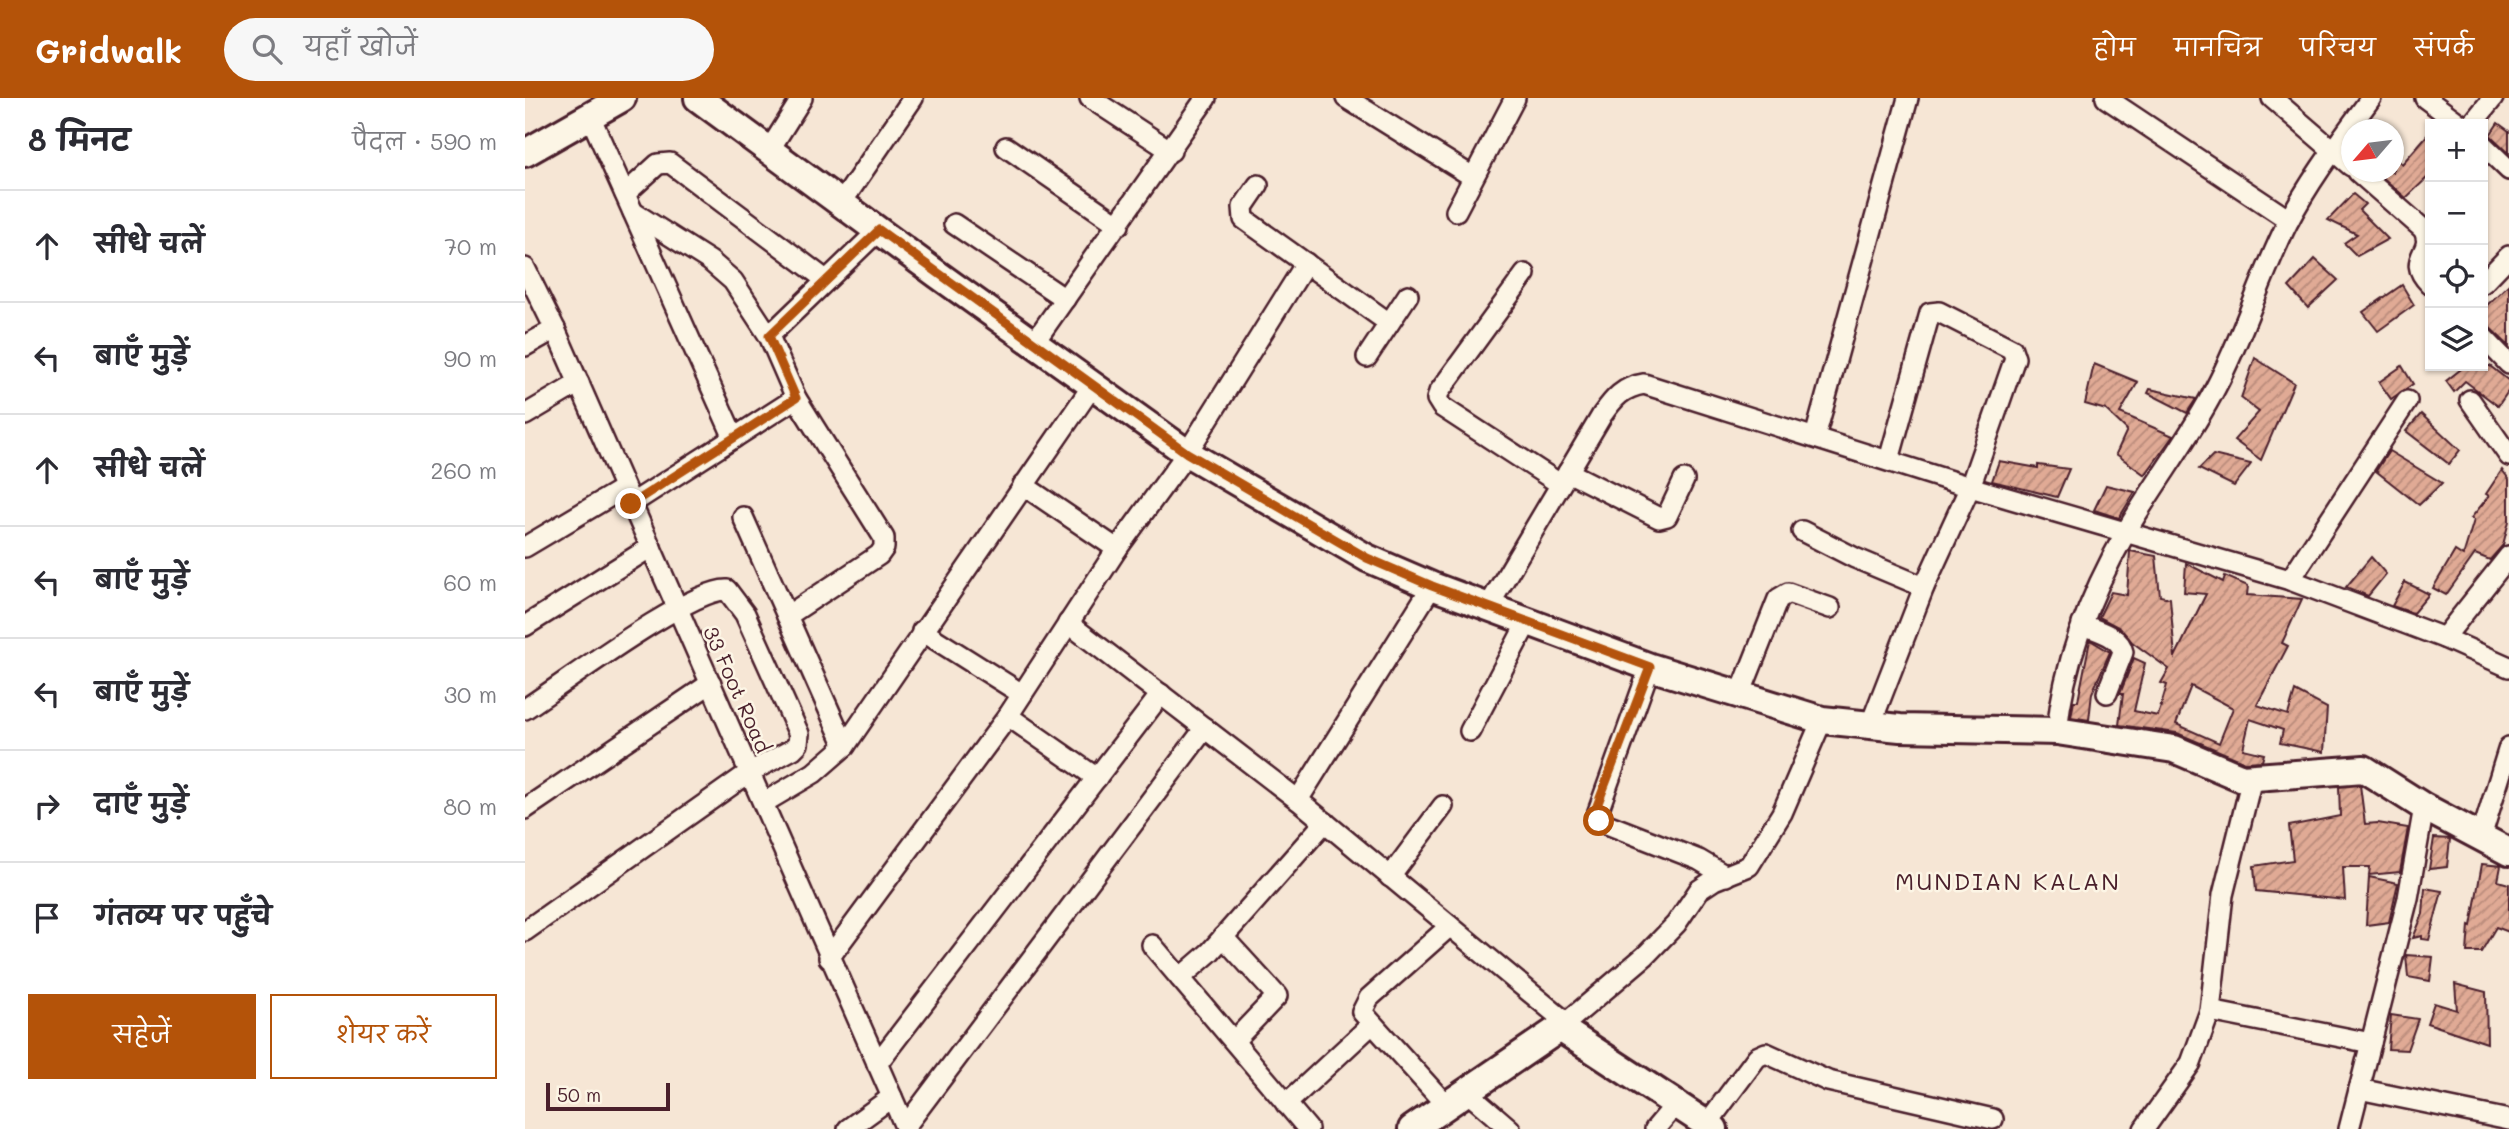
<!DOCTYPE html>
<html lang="hi">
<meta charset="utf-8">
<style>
:root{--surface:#fff;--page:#f7f7f7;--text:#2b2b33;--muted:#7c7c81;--line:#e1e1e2;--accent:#b45309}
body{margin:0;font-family:Mali,"Playpen Sans Deva",sans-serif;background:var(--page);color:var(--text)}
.controls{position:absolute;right:21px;top:21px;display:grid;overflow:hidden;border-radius:0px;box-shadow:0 2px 5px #0004}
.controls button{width:63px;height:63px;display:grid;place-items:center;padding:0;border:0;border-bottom:2px solid var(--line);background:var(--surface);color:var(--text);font:35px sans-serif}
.compass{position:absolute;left:1816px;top:21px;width:63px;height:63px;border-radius:50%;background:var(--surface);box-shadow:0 2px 5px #0004;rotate:242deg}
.scale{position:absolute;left:21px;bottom:18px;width:124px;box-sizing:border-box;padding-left:7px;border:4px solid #4a1f2b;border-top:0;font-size:19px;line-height:24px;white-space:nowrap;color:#4a1f2b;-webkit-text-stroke:5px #fcf5e5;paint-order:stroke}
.stop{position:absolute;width:21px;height:21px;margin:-16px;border:5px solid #b45309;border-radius:50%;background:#fff}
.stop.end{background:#b45309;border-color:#fff;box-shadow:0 2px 7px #0008}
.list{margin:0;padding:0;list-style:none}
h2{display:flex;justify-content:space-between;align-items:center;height:91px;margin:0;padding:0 28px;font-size:30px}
h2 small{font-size:23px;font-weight:400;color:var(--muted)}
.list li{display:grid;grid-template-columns:46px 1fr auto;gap:21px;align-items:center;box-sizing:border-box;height:112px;padding:0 28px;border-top:2px solid var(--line)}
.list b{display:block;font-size:26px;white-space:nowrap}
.list em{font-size:23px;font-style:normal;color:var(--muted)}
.actions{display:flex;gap:14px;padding:21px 28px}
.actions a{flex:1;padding:16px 0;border:2px solid var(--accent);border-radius:0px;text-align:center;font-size:24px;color:var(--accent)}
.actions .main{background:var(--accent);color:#fff}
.icon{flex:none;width:38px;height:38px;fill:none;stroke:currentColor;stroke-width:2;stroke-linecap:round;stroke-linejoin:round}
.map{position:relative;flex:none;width:1984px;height:1031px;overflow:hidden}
header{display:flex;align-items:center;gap:42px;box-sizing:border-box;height:98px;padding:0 35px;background:var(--accent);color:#fff}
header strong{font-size:33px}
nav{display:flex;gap:38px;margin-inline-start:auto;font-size:24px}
.search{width:490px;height:63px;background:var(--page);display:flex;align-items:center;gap:18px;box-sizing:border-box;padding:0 24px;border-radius:38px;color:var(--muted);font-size:26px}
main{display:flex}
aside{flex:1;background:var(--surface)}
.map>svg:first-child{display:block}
</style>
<header>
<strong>Gridwalk</strong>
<div class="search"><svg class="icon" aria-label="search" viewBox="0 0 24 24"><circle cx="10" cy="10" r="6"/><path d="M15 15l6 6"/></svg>यहाँ खोजें</div>
<nav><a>होम</a><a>मानचित्र</a><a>परिचय</a><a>संपर्क</a></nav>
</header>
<main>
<aside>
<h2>8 मिनट<small>पैदल · 590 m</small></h2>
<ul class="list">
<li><svg class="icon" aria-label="ahead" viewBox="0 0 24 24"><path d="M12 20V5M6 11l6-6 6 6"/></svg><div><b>सीधे चलें</b></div><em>70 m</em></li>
<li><svg class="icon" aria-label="left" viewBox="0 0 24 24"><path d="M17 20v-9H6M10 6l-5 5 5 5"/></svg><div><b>बाएँ मुड़ें</b></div><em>90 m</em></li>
<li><svg class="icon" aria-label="ahead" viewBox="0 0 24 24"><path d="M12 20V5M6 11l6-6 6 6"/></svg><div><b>सीधे चलें</b></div><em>260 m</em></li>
<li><svg class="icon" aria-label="left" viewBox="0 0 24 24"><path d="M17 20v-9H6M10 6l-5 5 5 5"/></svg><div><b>बाएँ मुड़ें</b></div><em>60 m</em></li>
<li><svg class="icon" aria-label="left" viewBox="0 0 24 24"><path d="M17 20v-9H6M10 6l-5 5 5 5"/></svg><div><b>बाएँ मुड़ें</b></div><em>30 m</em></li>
<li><svg class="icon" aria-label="right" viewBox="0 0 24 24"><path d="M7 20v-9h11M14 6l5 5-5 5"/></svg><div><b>दाएँ मुड़ें</b></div><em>80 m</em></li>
<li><svg class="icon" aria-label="arrive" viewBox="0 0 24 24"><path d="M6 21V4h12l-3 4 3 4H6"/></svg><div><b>गंतव्य पर पहुँचे</b></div></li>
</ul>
<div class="actions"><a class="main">सहेजें</a><a>शेयर करें</a></div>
</aside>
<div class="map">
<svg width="1984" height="1031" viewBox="0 0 1984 1031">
<defs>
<pattern id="building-hatch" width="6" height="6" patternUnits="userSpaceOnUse" patternTransform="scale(1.75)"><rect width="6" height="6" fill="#e0aa95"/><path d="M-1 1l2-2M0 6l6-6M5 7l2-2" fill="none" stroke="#b88a7a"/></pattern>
</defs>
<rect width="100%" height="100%" fill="#f6e6d5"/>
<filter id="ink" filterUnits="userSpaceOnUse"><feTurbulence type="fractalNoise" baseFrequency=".0143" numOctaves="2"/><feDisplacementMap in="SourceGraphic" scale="14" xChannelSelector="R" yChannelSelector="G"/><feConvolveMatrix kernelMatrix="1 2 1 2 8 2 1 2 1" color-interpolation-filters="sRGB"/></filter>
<g filter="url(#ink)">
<g fill="url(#building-hatch)" stroke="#4a1f2b" stroke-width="2" fill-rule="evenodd">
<polygon points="1973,25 1984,33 1984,55 1965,37"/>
<polygon points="1905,34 1905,77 1881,100 1856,78 1857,74 1868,74 1868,58 1877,66"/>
<polygon points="1828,96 1840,106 1834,112 1863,141 1832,158 1819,145 1832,136 1803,122"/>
<polygon points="1790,161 1813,182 1783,210 1764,189"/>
<polygon points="1984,186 1984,248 1958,223 1958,211"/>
<polygon points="1877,187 1889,207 1853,233 1838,214"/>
<polygon points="1730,260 1769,285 1736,362 1709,342 1734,314 1716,300"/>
<polygon points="1569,266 1613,284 1595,315 1648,338 1620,377 1591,356 1602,332 1581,312 1560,306"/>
<polygon points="1877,268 1888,286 1866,301 1854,284"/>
<polygon points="1940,268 1965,268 1984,283 1984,292 1973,308 1940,283 1929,294 1921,283"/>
<polygon points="1625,291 1671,301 1662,315 1623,295"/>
<polygon points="1896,316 1935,352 1924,366 1881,333"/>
<polygon points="1864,353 1917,385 1894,407 1851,373"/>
<polygon points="1688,357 1726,366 1709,388 1674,371"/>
<polygon points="1474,363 1513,370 1513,367 1544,371 1532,399 1467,383"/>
<polygon points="1977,372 1984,381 1984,423 1978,447 1965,462 1950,456 1921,497 1908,490 1930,453 1938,458 1949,422 1946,420 1964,398 1961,396"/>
<polygon points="1581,387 1610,394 1594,420 1569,412"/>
<path d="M 1605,453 L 1631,458 L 1635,498 L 1645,500 L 1650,559 L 1681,496 L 1659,494 L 1661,465 L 1698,484 L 1700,478 L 1723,488 L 1722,497 L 1777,501 L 1757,545 L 1763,548 L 1732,607 L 1763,617 L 1770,593 L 1802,610 L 1799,654 L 1755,645 L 1758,632 L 1725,621 L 1718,651 L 1739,656 L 1737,663 L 1720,664 L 1652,635 L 1594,627 L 1598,596 L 1595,596 L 1609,560 L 1620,565 L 1609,613 L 1633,618 L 1642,587 L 1636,585 L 1644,571 L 1607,544 L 1595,530 L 1574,519 L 1586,494 L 1602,497 ZM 1666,588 L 1708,610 L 1694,645 L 1651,626 Z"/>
<polygon points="1846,459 1861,476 1843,498 1821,489"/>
<polygon points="1880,484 1904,496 1888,515 1867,508"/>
<polygon points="1565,542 1585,554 1567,595 1564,622 1546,619 1549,603 1553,603"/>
<polygon points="1835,687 1840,726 1853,725 1883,730 1875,774 1844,777 1845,769 1818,769 1820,802 1731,793 1729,768 1768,762 1764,728 1815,718 1814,689"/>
<polygon points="1909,740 1925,741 1922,769 1904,771"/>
<polygon points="1957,766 1976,768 1973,783 1984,786 1984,834 1971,829 1956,854 1942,854 1944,827 1946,828"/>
<polygon points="1844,779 1873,785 1864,824 1841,827"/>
<polygon points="1900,790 1917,793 1904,842 1897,841 1897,838 1888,840 1898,816"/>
<polygon points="1881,857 1908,859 1905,883 1883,879"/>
<polygon points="1930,886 1961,894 1962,945 1902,925 1909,905 1932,912"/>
<polygon points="1866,917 1893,921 1882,952 1863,951"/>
</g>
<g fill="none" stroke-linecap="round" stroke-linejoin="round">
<defs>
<g id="street">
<polyline points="565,0 646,53"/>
<polyline points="821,0 948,79"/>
<polyline points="1581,0 1764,122"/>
<polyline points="1747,0 1826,68"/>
<polyline points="1900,0 1935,26"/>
<polyline points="65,18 209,340"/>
<polyline points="1947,26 1968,0"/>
<polyline points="1958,47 1984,72"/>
<polyline points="481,49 594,127"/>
<polyline points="245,51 277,0"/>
<path d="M 1833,74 L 1898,131 C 1912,155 1878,159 1905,186"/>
<polyline points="733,87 718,109 719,121 864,225"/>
<polyline points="100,96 133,66 145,65 301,182"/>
<polyline points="317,104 388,0"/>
<polyline points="931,113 990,0"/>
<polyline points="108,114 185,163 208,183 244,238 271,300 359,440 359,450 354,457 262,518"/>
<polyline points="429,126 540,201"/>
<polyline points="0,170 30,231 381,1031"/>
<polyline points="1000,176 914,294 912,301 917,309 1035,386"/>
<polyline points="1958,185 1984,158"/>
<polyline points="244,238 354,132"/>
<polyline points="1958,239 1984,266"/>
<polyline points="508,246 681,0"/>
<polyline points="0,248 30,231"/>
<polyline points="842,259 883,197"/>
<polyline points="1945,302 1984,358"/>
<polyline points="0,317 54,285"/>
<polyline points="1290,339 1383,0"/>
<polyline points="1043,374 1134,420 1142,418 1159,382"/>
<polyline points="498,387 592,451"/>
<polyline points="106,406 271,300"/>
<polyline points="218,419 320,648"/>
<polyline points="1277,433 1330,460 1399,489"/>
<polyline points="0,449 99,390"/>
<polyline points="1765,482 1882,303"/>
<polyline points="907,488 773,702 1042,925"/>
<path d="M 963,509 L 1077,317 C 1089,300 1098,289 1119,286 L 1445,389 L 1765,482 L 1919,540 L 1984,569"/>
<polyline points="543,525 773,702"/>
<path d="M 1557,526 C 1571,533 1595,537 1598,554 L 1582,595"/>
<polyline points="0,528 126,449"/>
<polyline points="397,533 497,596"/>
<polyline points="1919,540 1984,458"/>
<polyline points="1125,569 1071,719 1074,723 1174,762 1201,778"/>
<polyline points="1214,599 1253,501 1263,495 1305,510"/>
<path d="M 0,611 C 37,587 166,490 202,492 L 220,516 L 274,636 L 273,646 L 268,651 L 225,674 L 0,833"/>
<polyline points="483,618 572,680"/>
<polyline points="1345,628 1399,489 1445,389 1490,260 1487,251 1414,214 1405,215 1364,362"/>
<polyline points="945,633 1003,523"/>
<path d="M 1532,633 C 1539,563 1566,495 1601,434 C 1629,385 1665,340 1691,289 C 1719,236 1736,177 1763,124 C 1786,80 1817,40 1846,0"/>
<polyline points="240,704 289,675 320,648 568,287"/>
<polyline points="0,711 186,585"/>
<polyline points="1956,739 1984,649"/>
<polyline points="865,779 918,708"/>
<polyline points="698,839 752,898 709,943"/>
<polyline points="627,847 783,1031"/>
<polyline points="304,860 483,618 592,451 662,355 781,165"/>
<polyline points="655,880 685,854 800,724"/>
<polyline points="1685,913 1846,945"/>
<polyline points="1035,930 1121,857 1151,826 1174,792 1189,782 1224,768 1257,715 1297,622"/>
<polyline points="352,966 636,596"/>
<polyline points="1834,991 1984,1022"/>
<polyline points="941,993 985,1031"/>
<polyline points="761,1006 846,927"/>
<polyline points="921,1007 837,914 844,900 925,828"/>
<polyline points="1182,1026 1232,959 1241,955 1303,983 1468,1021"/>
<polyline points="380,1029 680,630"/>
<polyline points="323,1031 367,999"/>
<polyline points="1130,1031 1151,1006"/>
<polyline points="1619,1031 1666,965 1685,913 1698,797 1727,680"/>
<polyline points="1824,1031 1883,800 1899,709"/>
</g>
<g id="secondary">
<polyline points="173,0 412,176 662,355 842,460 907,488 1125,569 1297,622 1375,630 1532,633 1649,651 1717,680 1839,671 1899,709 1984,754"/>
<polyline points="0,55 97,0"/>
<polyline points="887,1031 1035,930 1189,1031"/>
</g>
</defs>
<use href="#street" stroke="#4a1f2b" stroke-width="24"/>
<use href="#secondary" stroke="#4a1f2b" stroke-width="32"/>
<use href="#street" stroke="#fcf5e5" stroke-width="19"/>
<use href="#secondary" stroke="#fcf5e5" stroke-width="26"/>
</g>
</g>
<g fill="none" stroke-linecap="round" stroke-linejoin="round" filter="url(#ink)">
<polyline stroke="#b45309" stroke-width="9" points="106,406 271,300 244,238 354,132 662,355 842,460 907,488 1125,569 1070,713 1074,723"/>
</g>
<g text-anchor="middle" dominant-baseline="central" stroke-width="5" stroke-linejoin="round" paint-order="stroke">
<g font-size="21" fill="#4a1f2b" stroke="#fcf5e5">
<text transform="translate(213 591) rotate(66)">33 Foot Road</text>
</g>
<g font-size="24" letter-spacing="2" fill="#4a1f2b" stroke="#fcf5e5">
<text x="1483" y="782">MUNDIAN KALAN</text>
</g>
</g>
</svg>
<div class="controls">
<button>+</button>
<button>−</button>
<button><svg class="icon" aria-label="locate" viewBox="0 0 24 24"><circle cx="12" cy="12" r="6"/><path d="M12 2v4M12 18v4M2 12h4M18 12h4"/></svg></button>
<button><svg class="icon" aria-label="layers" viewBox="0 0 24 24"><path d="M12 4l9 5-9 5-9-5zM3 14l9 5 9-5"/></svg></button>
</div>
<svg class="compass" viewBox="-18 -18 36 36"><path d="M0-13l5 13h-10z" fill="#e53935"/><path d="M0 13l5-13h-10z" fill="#7c7c81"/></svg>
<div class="scale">50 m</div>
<div class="stop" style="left:1074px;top:723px"></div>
<div class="stop end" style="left:106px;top:406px"></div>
</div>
</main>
